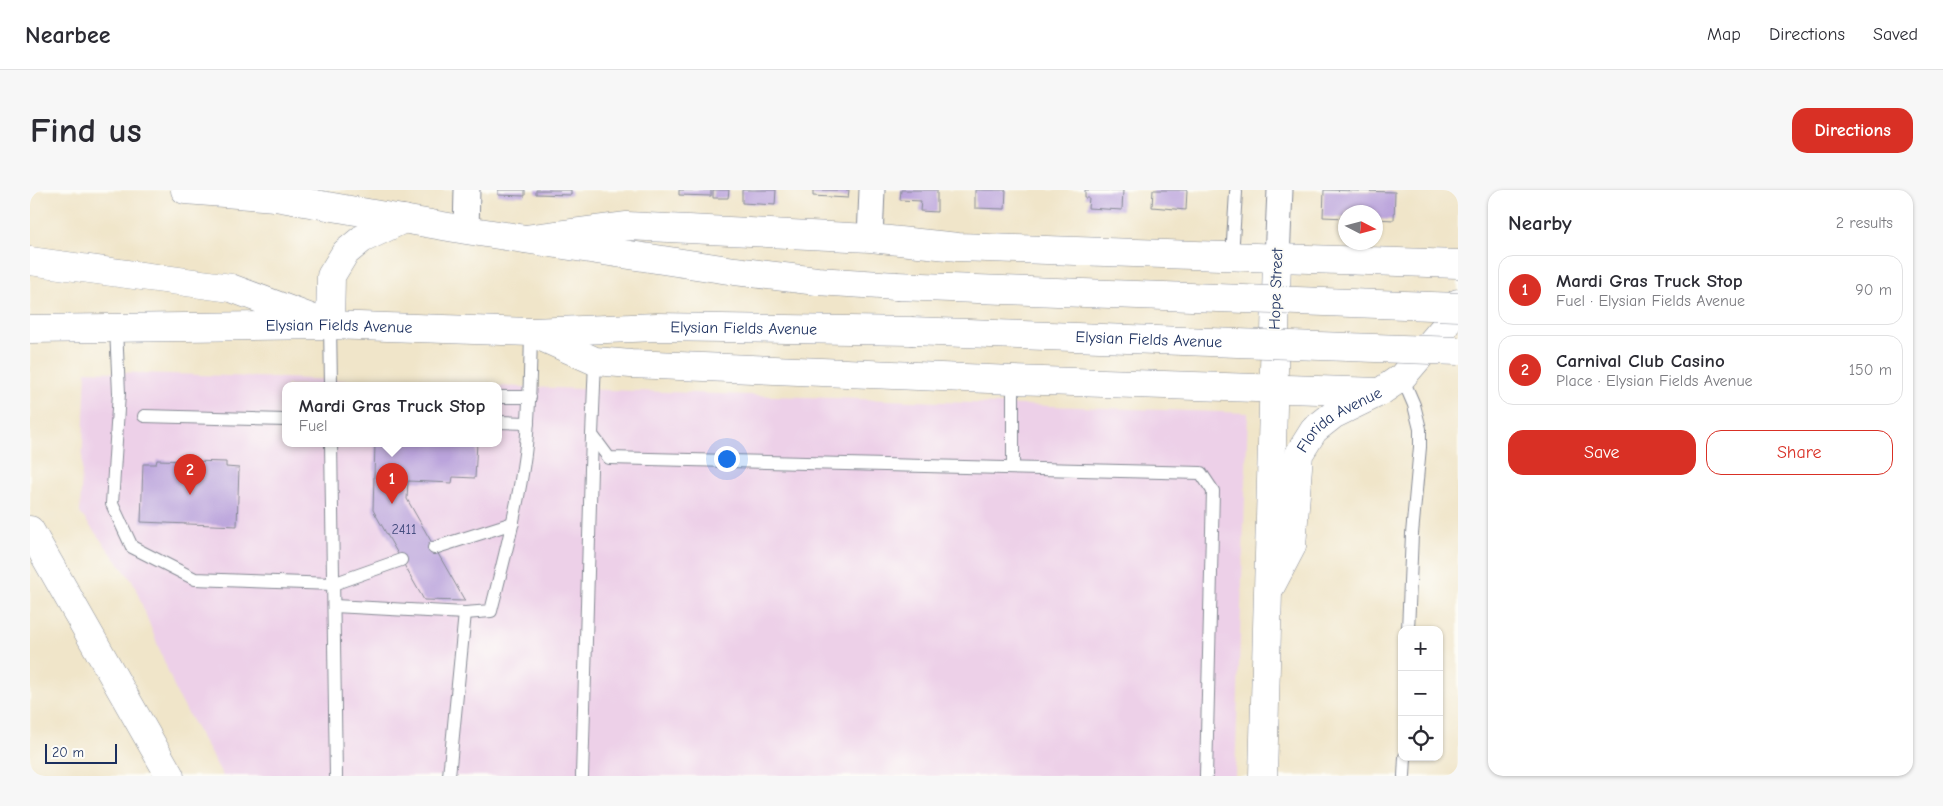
<!DOCTYPE html>
<meta charset="utf-8">
<style>
:root{--surface:#fff;--page:#f7f7f7;--text:#2b2b33;--muted:#7c7c81;--line:#e1e1e2;--accent:#d93025}
body{margin:0;font-family:"Comic Neue",sans-serif;background:var(--page);color:var(--text)}
.controls{position:absolute;right:15px;bottom:15px;display:grid;overflow:hidden;border-radius:10px;box-shadow:0 1px 4px #0004}
.controls button{width:45px;height:45px;display:grid;place-items:center;padding:0;border:0;border-bottom:1px solid var(--line);background:var(--surface);color:var(--text);font:25px sans-serif}
.compass{position:absolute;left:1308px;top:15px;width:45px;height:45px;border-radius:50%;background:var(--surface);box-shadow:0 1px 4px #0004;rotate:96deg}
.scale{position:absolute;left:15px;bottom:12px;width:72px;box-sizing:border-box;padding-left:5px;border:2px solid #1b2f5e;border-top:0;font-size:14px;line-height:18px;white-space:nowrap;color:#1b2f5e;-webkit-text-stroke:4px #fdfcf7;paint-order:stroke}
.you{position:absolute;left:696px;top:268px;width:18px;height:18px;margin:-12px;border:4px solid #fff;border-radius:50%;background:#1a73e8;box-shadow:0 0 0 8px #1a73e833}
.badge{display:grid;place-items:center;width:32px;height:32px;border-radius:50%;background:var(--accent);color:#fff;font-size:16px;font-weight:700}
.pin{position:absolute;translate:-50% -41px;filter:drop-shadow(0 1px 2px #0008)}
.pin::after{content:'';position:absolute;top:26px;width:18px;height:15px;background:inherit;clip-path:polygon(0 0,100% 0,50% 100%)}
.popup{position:absolute;left:252px;top:192px;width:220px;height:65px;box-sizing:border-box;display:grid;place-content:center;border-radius:10px;background:var(--surface);filter:drop-shadow(0 1px 4px #0005);font-size:16px;white-space:nowrap;color:var(--muted)}
.popup b{font-size:19px;color:var(--text)}
.popup::after{content:'';position:absolute;left:50%;top:100%;margin-left:-10px;border:10px solid transparent;border-top-color:var(--surface)}
.list{margin:0;padding:0;list-style:none}
h2{display:flex;justify-content:space-between;align-items:center;height:65px;margin:0;padding:0 20px;font-size:21px}
h2 small{font-size:16px;font-weight:400;color:var(--muted)}
.list li{display:grid;grid-template-columns:32px 1fr auto;gap:15px;align-items:center;box-sizing:border-box;height:70px;margin:0 10px 10px;padding:0 10px;border:1px solid var(--line);border-radius:15px}
.list b{display:block;font-size:19px;white-space:nowrap}
.list p{margin:0;font-size:16px;white-space:nowrap;color:var(--muted)}
.list em{font-size:16px;font-style:normal;color:var(--muted)}
.actions{display:flex;gap:10px;padding:15px 20px}
.actions a{flex:1;padding:11px 0;border:1px solid var(--accent);border-radius:15px;text-align:center;font-size:18px;color:var(--accent)}
.actions .main{background:var(--accent);color:#fff}
.icon{flex:none;width:28px;height:28px;fill:none;stroke:currentColor;stroke-width:2;stroke-linecap:round;stroke-linejoin:round}
.map{position:relative;flex:none;width:1428px;height:586px;overflow:hidden;border-radius:15px}
header{display:flex;align-items:center;gap:30px;box-sizing:border-box;height:70px;padding:0 25px;background:var(--surface);border-bottom:1px solid var(--line)}
header strong{font-size:24px}
nav{display:flex;gap:28px;margin-inline-start:auto;font-size:18px}
.intro{display:flex;align-items:center;justify-content:space-between;box-sizing:border-box;height:120px;padding:0 30px}
h1{margin:0;font-size:35px}
.button{padding:12px 22px;border-radius:15px;background:var(--accent);color:#fff;font-size:18px;font-weight:700}
main{display:flex;gap:30px;padding:0 30px}
aside{flex:1;background:var(--surface);border-radius:15px;box-shadow:0 1px 4px #0004}
.map>svg:first-child{display:block}
</style>
<header>
<strong>Nearbee</strong>
<nav><a>Map</a><a>Directions</a><a>Saved</a></nav>
</header>
<div class="intro"><h1>Find us</h1><a class="button">Directions</a></div>
<main>
<div class="map">
<svg width="1428" height="586" viewBox="0 0 1428 586">
<rect width="100%" height="100%" fill="#fdfcf7"/>
<filter id="ink" filterUnits="userSpaceOnUse"><feTurbulence type="fractalNoise" baseFrequency=".02" numOctaves="2"/><feDisplacementMap in="SourceGraphic" scale="10" xChannelSelector="R" yChannelSelector="G"/><feConvolveMatrix kernelMatrix="1 2 1 2 8 2 1 2 1" color-interpolation-filters="sRGB"/></filter>
<filter id="wash" filterUnits="userSpaceOnUse"><feTurbulence type="fractalNoise" baseFrequency=".0096" numOctaves="4" result="noise"/><feDisplacementMap in="SourceGraphic" scale="20" xChannelSelector="R" yChannelSelector="G"/><feGaussianBlur stdDeviation="1.12" result="paint"/><feColorMatrix in="noise" values="0 0 0 0 0 0 0 0 0 0 0 0 0 0 0 0 0 1.4 0 .05"/><feComposite in="paint" operator="in"/></filter>
<g filter="url(#wash)">
<rect width="100%" height="100%" fill="#f0e5c9"/>
<polygon fill="#edd0e8" points="56,181 449,195 256,195 256,253 468,253 468,196 1218,223 1205,586 193,586 147,504 103,392 50,323"/>
<g id="blocks">
<g fill="#bba4dc">
<polygon points="468,0 495,0 495,6 468,5"/>
<polygon points="506,0 541,0 541,5 506,4"/>
<polygon points="649,0 681,0 681,6 649,5"/>
<polygon points="683,0 699,0 698,8 683,8"/>
<polygon points="712,0 746,0 745,15 712,13"/>
<polygon points="783,0 819,0 818,8 783,6"/>
<polygon points="871,0 907,0 907,22 890,21 891,11 870,10"/>
<polygon points="945,0 976,0 975,19 945,18"/>
<polygon points="1055,0 1093,0 1092,20 1058,18 1059,8 1055,8"/>
<polygon points="1123,0 1157,0 1156,20 1122,17"/>
<polygon points="1294,0 1365,2 1364,30 1346,29 1346,22 1316,22 1316,28 1293,27"/>
<polygon points="345,253 447,253 445,288 423,287 422,293 378,291 377,309 435,411 394,410 343,320"/>
<polygon points="127,270 196,272 196,277 209,278 207,336 111,332 113,274 126,274"/>
</g>
</g>
</g>
<g filter="url(#ink)">
<use href="#blocks" fill-opacity="0" stroke="#868a94" stroke-width="1"/>
<g fill="none" stroke-linecap="round" stroke-linejoin="round">
<defs>
<g id="service">
<polyline points="1202,67 1206,2"/>
<polyline points="300,135 301,195"/>
<polyline points="86,139 89,203 82,314 102,357 165,389 303,394 371,370"/>
<polyline points="565,171 562,245 579,268 1171,283 1183,301 1176,586"/>
<polyline points="1372,187 1384,215 1390,239 1390,257 1382,344 1378,440"/>
<polyline points="983,190 983,278"/>
<polyline points="468,207 500,207"/>
<polyline points="114,226 256,230"/>
<polyline points="468,232 498,233"/>
<polyline points="301,253 306,586"/>
<polyline points="404,358 483,333"/>
<path d="M 304,416 L 435,423 L 461,421 C 474,369 488,317 495,264 C 500,224 500,183 501,142"/>
<polyline points="419,586 435,423"/>
<polyline points="552,586 562,245"/>
<polyline points="1374,586 1375,567"/>
</g>
<g id="minor">
<polyline points="436,40 437,0"/>
<polyline points="840,48 842,0"/>
<polyline points="1247,69 1250,0"/>
</g>
<g id="tertiary">
<path id="s1" d="M 1241,396 L 1262,356 L 1269,264 L 1284,240 L 1303,225 L 1350,202 L 1372,187 L 1413,139 L 1428,113"/>
<polyline points="1233,586 1247,69"/>
</g>
<g id="secondary">
<polyline points="155,0 245,7 436,40 705,81 787,91 866,96"/>
<polyline points="496,49 597,36 840,48 928,57 1428,74"/>
<polyline points="300,135 301,86 315,63 332,49 374,29"/>
<path id="s2" d="M 0,139 L 300,135 L 501,142 L 627,137 L 881,141"/>
<polyline points="507,145 565,171 601,174 983,190 1350,202"/>
</g>
<g id="motorway">
<polyline points="216,0 245,7"/>
<polyline points="0,71 201,98 300,135"/>
<polyline points="0,340 140,586"/>
</g>
</defs>
<use href="#service" stroke="#868a94" stroke-width="14"/>
<use href="#minor" stroke="#868a94" stroke-width="27"/>
<use href="#tertiary" stroke="#868a94" stroke-width="29"/>
<use href="#secondary" stroke="#868a94" stroke-width="29"/>
<use href="#motorway" stroke="#868a94" stroke-width="29"/>
<use href="#service" stroke="#fff" stroke-width="12"/>
<use href="#minor" stroke="#fff" stroke-width="25"/>
<use href="#tertiary" stroke="#fff" stroke-width="28"/>
<use href="#secondary" stroke="#fff" stroke-width="28"/>
<use href="#motorway" stroke="#fff" stroke-width="28"/>
<defs>
<g id="secondary-bridge">
<polyline points="866,96 1428,117"/>
<path id="s3" d="M 881,141 L 1428,161"/>
</g>
</defs>
<use href="#secondary-bridge" stroke="#868a94" stroke-width="29" stroke-linecap="butt"/>
<use href="#secondary-bridge" stroke="#fff" stroke-width="28"/>
</g>
</g>
<g text-anchor="middle" dominant-baseline="central" stroke-width="4" stroke-linejoin="round" paint-order="stroke">
<g font-size="14" fill="#434c7e">
<text x="374" y="339">2411</text>
</g>
<g font-size="16" fill="#1b2f5e" stroke="#fdfcf7">
<text transform="translate(1246 99) rotate(-88)">Hope Street</text>
<text stroke="none"><textPath href="#s2" startOffset="309">Elysian Fields Avenue</textPath></text>
<text stroke="none"><textPath href="#s2" startOffset="714">Elysian Fields Avenue</textPath></text>
<text stroke="none"><textPath href="#s3" startOffset="238">Elysian Fields Avenue</textPath></text>
<text stroke="none"><textPath href="#s1" startOffset="192">Florida Avenue</textPath></text>
</g>
</g>
</svg>
<div class="controls">
<button>+</button>
<button>−</button>
<button><svg class="icon" aria-label="locate" viewBox="0 0 24 24"><circle cx="12" cy="12" r="6"/><path d="M12 2v4M12 18v4M2 12h4M18 12h4"/></svg></button>
</div>
<svg class="compass" viewBox="-18 -18 36 36"><path d="M0-13l5 13h-10z" fill="#e53935"/><path d="M0 13l5-13h-10z" fill="#7c7c81"/></svg>
<div class="scale">20 m</div>
<div class="you"></div>
<div class="pin badge" style="left:362px;top:314px">1</div>
<div class="popup"><b>Mardi Gras Truck Stop</b>Fuel</div>
<div class="pin badge" style="left:160px;top:305px">2</div>
</div>
<aside>
<h2>Nearby<small>2 results</small></h2>
<ul class="list">
<li><span class="badge">1</span><div><b>Mardi Gras Truck Stop</b><p>Fuel · Elysian Fields Avenue</p></div><em>90 m</em></li>
<li><span class="badge">2</span><div><b>Carnival Club Casino</b><p>Place · Elysian Fields Avenue</p></div><em>150 m</em></li>
</ul>
<div class="actions"><a class="main">Save</a><a>Share</a></div>
</aside>
</main>
